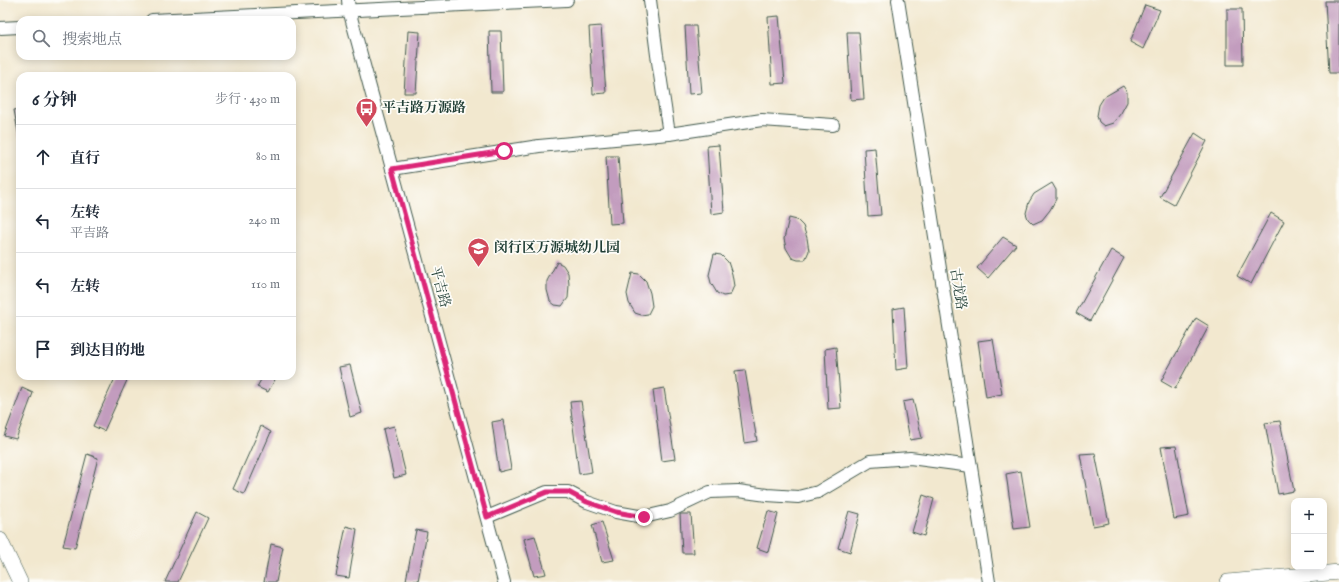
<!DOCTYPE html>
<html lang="zh">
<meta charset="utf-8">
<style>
:root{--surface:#fff;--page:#f2f2f3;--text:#1f2937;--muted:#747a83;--line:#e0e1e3}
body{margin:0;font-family:"IM FELL English","Noto Serif SC",serif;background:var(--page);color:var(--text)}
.controls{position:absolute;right:12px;bottom:12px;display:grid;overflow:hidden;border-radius:8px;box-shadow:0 2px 10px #0003}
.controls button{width:36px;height:36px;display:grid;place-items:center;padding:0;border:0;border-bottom:1px solid var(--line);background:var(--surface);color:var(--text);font:20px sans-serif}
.stop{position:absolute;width:12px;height:12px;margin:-9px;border:3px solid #db2777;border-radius:50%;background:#fff}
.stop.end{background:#db2777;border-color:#fff;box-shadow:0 1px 4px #0008}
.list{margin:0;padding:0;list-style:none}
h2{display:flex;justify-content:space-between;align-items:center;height:52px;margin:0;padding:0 16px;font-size:17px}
h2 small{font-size:13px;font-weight:400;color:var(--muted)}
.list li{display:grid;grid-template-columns:26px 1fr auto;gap:12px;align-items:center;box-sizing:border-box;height:64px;padding:0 16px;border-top:1px solid var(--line)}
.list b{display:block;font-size:15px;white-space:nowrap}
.list p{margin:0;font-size:13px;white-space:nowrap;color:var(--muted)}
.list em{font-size:13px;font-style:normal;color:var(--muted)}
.icon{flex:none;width:22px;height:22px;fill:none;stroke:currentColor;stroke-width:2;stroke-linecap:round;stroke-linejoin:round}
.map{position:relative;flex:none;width:1339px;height:582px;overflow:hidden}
.search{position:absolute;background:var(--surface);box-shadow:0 2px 10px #0003;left:16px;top:16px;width:280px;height:44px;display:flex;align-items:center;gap:10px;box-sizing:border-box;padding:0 14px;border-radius:12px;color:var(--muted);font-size:15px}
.panel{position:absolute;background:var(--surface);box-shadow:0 2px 10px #0003;left:16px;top:72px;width:280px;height:308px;border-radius:12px}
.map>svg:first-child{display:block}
</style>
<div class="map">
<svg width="1339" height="582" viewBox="0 0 1339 582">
<rect width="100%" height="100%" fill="#fdfcf7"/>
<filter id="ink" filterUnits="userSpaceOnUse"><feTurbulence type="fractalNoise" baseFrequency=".025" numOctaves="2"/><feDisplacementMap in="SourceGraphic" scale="8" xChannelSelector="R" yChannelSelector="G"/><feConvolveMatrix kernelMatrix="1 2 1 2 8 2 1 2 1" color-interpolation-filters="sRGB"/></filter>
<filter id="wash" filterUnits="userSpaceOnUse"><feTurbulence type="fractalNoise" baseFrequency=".012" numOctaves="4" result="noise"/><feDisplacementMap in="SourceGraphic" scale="16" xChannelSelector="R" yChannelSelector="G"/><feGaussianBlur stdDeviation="0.9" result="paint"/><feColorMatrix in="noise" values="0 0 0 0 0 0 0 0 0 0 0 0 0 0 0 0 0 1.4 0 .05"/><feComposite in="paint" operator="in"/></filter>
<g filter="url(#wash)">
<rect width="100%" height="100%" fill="#f2e8cf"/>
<g id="blocks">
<g fill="#c29cbe">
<polygon points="1325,1 1339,1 1339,73 1329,73"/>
<polygon points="1145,5 1160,10 1143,49 1130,42"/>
<polygon points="1227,9 1242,9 1243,65 1227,65"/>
<polygon points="779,16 785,83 772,84 768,17"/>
<polygon points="601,26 606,93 593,94 589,27"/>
<polygon points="685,26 696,26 702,93 689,94"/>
<polygon points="408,31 420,32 416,93 404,93"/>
<polygon points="489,31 501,31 503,92 491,92"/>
<polygon points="847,32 859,32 864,99 851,100"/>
<polygon points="1123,86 1127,92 1127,102 1121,113 1113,123 1104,126 1099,122 1097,116 1099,105 1104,97"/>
<polygon points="20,109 20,137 19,137 14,110"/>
<polygon points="1195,133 1207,141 1174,205 1160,197"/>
<polygon points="719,145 724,212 711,214 707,146"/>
<polygon points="875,148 881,215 868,216 864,149"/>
<polygon points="606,156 618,156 623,223 610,224"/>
<polygon points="1052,183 1056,190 1056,199 1050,210 1042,220 1033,224 1028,219 1026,213 1029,202 1034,194"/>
<polygon points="1271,213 1284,221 1251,284 1237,276"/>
<polygon points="789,218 797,220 803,226 807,238 809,251 805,260 798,260 792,258 786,248 784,239"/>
<polygon points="1003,237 1016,245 988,278 977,268"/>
<polygon points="1111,250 1124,258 1090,321 1076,313"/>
<polygon points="714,254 721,255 728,262 732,274 734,286 730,295 723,296 717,293 711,283 709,275"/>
<polygon points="557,262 563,265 568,273 569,285 568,298 562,306 555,305 550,301 547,290 547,281"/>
<polygon points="632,273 639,274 646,281 650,293 652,306 648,314 641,315 635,313 629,303 627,294"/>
<polygon points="904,307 908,368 896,370 893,309"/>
<polygon points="1196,318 1209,326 1175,389 1161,381"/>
<polygon points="993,339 1002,394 986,397 978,341"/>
<polygon points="836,347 841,408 828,409 825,349"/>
<polygon points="350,365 362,413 350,417 339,367"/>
<polygon points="745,370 757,441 744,443 735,371"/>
<polygon points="116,376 129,376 104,431 93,426"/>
<polygon points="263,376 277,376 268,392 257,387"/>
<polygon points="22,388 33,393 16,439 4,436"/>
<polygon points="664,388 675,459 662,461 653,390"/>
<polygon points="913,400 922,438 910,440 903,402"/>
<polygon points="581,401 592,472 579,474 570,402"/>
<polygon points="503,420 511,469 499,472 492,422"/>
<polygon points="1280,421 1294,491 1278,494 1265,423"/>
<polygon points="261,426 271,432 244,494 233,489"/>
<polygon points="394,426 406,475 394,478 383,429"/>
<polygon points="1176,446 1189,516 1174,519 1161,447"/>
<polygon points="1095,453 1109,523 1093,526 1080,454"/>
<polygon points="87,454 98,458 75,548 63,546"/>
<polygon points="1021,471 1030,527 1014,529 1006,474"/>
<polygon points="923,495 934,499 924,536 912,532"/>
<polygon points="768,511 778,514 768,552 757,548"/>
<polygon points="849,511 860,514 850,552 838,548"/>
<polygon points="197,512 208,518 178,582 165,582"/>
<polygon points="680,514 691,514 694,553 682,553"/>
<polygon points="602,522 614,560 602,562 592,525"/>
<polygon points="346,526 357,529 349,578 336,576"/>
<polygon points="416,530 427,532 418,581 406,580"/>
<polygon points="535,536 546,574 534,576 524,539"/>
<polygon points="271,544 283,547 276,582 264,582"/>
</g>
</g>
</g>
<g filter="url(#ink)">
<use href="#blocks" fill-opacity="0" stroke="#3f574b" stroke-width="1"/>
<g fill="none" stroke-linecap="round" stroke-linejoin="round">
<defs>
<g id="minor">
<polyline points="348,0 349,10 504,582"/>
<polyline points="650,0 657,55 669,134"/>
<polyline points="898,0 989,582"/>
<polyline points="152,20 567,0"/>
<polyline points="0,28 20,27"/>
<polyline points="392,169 539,146 669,134 762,120 833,125"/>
<polyline points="487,517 547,492 568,492 587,502 616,512 644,517 670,511 710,492 738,491 767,495 798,497 818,492 870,461 910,458 971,466"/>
</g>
<g id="major">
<polyline points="0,540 20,582"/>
<polyline points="1228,582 1339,572"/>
</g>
</defs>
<use href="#minor" stroke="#3f574b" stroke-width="14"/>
<use href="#major" stroke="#3f574b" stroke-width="16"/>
<use href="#minor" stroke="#fff" stroke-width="12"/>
<use href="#major" stroke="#fff" stroke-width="15"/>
</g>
</g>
<g fill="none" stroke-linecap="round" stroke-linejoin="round" filter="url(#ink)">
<polyline stroke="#db2777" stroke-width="5" points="504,151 392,169 487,517 547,492 568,492 587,502 616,512 644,517"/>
</g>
<defs>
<symbol id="bus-pin" viewBox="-11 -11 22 30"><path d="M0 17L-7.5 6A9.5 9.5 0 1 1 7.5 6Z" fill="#d1495b" stroke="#fdfcf7"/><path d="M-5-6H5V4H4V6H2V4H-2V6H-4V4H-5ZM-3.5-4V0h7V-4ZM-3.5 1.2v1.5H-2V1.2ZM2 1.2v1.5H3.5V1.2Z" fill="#fff"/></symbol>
<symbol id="school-pin" viewBox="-11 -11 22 30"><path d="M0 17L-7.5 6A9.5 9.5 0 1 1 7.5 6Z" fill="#d1495b" stroke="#fdfcf7"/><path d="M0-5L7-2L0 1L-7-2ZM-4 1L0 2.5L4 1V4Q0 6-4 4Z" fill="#fff"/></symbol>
</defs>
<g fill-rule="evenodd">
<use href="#bus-pin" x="354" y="96" width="25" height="34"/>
<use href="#school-pin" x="466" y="236" width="25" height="34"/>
</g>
<g text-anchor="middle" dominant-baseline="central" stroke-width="3.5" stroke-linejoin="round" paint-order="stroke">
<g font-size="14" font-weight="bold" fill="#1f3d34" stroke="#fdfcf7" text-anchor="start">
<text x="382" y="108">平吉路万源路</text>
<text x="494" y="248">闵行区万源城幼儿园</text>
</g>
<g font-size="14" fill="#1f3d34" stroke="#fdfcf7">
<text transform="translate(440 287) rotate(75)">平吉路</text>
<text transform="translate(958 289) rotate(81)">古龙路</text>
</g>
</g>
</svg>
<div class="controls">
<button>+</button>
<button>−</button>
</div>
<div class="stop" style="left:504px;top:151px"></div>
<div class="stop end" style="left:644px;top:517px"></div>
<div class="search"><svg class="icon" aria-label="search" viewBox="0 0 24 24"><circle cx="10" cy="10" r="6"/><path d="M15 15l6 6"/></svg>搜索地点</div>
<section class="panel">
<h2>6 分钟<small>步行 · 430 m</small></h2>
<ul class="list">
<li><svg class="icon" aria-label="ahead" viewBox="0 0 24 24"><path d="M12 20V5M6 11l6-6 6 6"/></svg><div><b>直行</b></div><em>80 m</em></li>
<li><svg class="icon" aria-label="left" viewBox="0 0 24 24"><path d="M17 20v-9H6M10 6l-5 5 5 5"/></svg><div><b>左转</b><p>平吉路</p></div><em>240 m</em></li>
<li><svg class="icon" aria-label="left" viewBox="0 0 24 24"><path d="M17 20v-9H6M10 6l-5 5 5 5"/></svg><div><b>左转</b></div><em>110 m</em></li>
<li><svg class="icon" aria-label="arrive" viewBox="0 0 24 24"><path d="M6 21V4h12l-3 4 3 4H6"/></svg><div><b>到达目的地</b></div></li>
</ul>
</section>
</div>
